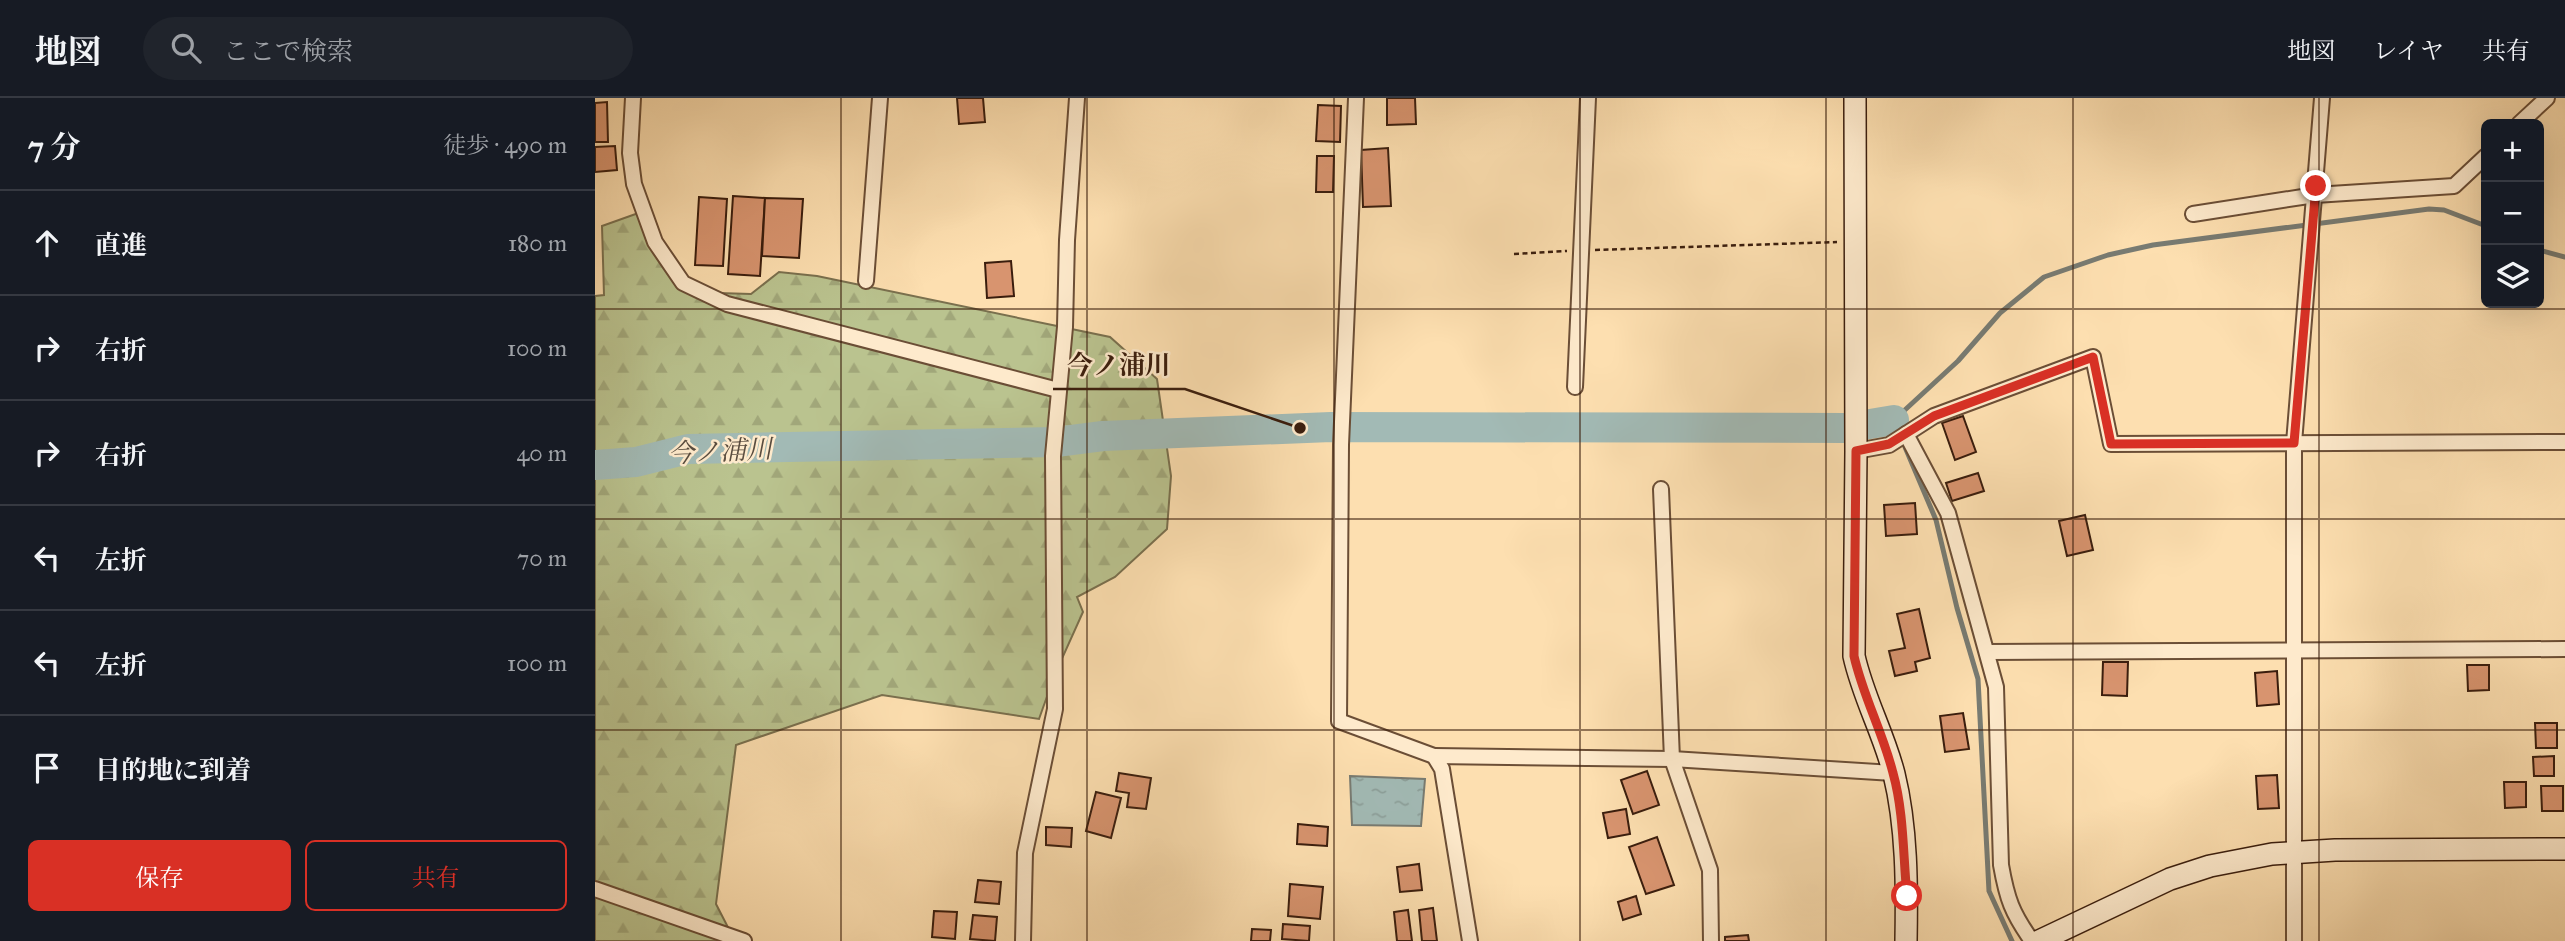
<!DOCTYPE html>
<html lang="ja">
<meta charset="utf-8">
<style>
:root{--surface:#171b24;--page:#20242c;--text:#f1f3f6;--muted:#9ea1a6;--line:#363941;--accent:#d93025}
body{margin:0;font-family:"IM FELL Great Primer","Noto Serif JP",serif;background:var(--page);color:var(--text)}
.controls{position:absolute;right:21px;top:21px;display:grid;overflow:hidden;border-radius:10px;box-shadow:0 7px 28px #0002}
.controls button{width:63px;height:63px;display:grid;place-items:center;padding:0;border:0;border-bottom:2px solid var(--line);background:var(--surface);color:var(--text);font:35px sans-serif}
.stop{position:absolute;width:21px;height:21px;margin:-16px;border:5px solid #d93025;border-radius:50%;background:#fff}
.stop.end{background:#d93025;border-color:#fff;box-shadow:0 2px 7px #0008}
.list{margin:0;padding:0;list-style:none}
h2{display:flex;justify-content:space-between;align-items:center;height:91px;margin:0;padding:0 28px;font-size:30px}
h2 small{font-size:23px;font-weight:400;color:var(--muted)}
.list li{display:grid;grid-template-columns:46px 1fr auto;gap:21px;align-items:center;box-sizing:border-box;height:105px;padding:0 28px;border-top:2px solid var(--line)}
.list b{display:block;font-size:26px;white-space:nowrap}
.list em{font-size:23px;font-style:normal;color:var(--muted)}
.actions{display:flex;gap:14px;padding:21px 28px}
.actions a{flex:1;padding:16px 0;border:2px solid var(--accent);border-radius:10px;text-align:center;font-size:24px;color:var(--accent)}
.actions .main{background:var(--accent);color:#fff}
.icon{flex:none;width:38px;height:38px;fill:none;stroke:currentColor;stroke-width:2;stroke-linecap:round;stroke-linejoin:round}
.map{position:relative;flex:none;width:1970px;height:843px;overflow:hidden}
header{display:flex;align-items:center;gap:42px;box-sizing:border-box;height:98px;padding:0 35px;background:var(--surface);border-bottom:2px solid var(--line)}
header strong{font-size:33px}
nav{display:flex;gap:38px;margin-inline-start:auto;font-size:24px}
.search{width:490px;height:63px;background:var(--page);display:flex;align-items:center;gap:18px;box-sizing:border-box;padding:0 24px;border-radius:38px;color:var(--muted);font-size:26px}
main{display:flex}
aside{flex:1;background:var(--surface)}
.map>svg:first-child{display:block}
</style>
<header>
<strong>地図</strong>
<div class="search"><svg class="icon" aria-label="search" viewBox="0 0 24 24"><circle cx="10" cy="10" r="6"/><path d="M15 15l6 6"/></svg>ここで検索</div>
<nav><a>地図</a><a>レイヤ</a><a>共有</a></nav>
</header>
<main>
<aside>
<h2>7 分<small>徒歩 · 490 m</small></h2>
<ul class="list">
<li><svg class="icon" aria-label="ahead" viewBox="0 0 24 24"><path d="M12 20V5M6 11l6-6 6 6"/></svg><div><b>直進</b></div><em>180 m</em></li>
<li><svg class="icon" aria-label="right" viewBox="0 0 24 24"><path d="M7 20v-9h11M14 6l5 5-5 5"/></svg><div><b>右折</b></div><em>100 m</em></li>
<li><svg class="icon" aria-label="right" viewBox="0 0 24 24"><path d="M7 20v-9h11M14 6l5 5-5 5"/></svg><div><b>右折</b></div><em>40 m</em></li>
<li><svg class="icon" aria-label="left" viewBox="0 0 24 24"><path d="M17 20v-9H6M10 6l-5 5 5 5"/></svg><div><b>左折</b></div><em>70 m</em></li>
<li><svg class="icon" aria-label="left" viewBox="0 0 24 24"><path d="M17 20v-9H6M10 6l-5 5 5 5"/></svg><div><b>左折</b></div><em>100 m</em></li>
<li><svg class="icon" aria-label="arrive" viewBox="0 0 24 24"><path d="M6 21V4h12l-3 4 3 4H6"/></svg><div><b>目的地に到着</b></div></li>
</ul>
<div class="actions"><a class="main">保存</a><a>共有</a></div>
</aside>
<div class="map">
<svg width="1970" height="843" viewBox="0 0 1970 843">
<defs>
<pattern id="forest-firs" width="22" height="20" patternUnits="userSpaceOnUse" patternTransform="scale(1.75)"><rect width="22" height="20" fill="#bac38f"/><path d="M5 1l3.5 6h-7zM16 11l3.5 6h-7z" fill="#a1a77a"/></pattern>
<pattern id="water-ripples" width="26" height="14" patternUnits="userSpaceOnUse" patternTransform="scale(1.75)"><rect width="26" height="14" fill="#a2bab5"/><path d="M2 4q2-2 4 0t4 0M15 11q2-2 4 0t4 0" fill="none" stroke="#8c9f9a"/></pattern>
</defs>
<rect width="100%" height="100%" fill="#fddfb0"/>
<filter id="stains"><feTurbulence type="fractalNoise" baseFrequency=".00286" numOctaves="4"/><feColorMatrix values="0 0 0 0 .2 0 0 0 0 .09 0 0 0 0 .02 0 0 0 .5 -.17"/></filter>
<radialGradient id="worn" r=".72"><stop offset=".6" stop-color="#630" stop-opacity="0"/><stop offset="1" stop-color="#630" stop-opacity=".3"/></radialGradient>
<polygon fill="url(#forest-firs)" stroke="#7a704e" stroke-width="2" points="49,113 90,194 156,196 184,174 222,178 515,239 562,281 576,378 572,431 520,479 482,499 488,514 460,576 444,621 287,597 141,647 121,806 140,843 0,843 0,198 9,197 7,128"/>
<polygon fill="url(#water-ripples)" stroke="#787b72" stroke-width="2" points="755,678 830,681 826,728 757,727"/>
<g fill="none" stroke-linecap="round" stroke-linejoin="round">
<g stroke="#787b72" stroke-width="5">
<polyline points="1944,152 1970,159"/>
<polyline points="1305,336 1299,322 1363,263 1405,215 1449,179 1513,157 1558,147 1834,111 1849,112 1891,128"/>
<polyline points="1310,349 1341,422 1362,510 1383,581 1394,793 1417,843"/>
</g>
<polyline stroke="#a2bab5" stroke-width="30" points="0,367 41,364 93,351 461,344 508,338 736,329 1251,330 1299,322"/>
</g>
<g fill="#d8946f" stroke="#3a1d0d" stroke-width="2">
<polygon points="362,0 388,0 390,24 364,26"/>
<polygon points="792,0 820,0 821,26 792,27"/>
<polygon points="12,4 13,44 0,44 0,5"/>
<polygon points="723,7 746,8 745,44 721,43"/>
<polygon points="20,48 22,72 0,74 0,49"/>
<polygon points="793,50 796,108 768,109 766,52"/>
<polygon points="722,58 739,58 738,94 721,94"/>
<polygon points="138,98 170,100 165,178 133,176"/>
<polygon points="104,99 132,101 128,168 100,167"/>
<polygon points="170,100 208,101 204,160 167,158"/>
<polygon points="416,163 419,198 392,200 390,165"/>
<polygon points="1368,318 1381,354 1360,362 1347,325"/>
<polygon points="1383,375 1389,393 1357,403 1351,385"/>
<polygon points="1320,405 1322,436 1291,438 1289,407"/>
<polygon points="1490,417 1498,452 1472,458 1464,423"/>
<polygon points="1324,511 1335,560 1320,564 1322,573 1300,578 1294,553 1310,550 1302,516"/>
<polygon points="1508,564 1533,564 1532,598 1507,597"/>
<polygon points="1872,567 1894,567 1894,592 1873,593"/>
<polygon points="1682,573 1684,606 1662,608 1660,575"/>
<polygon points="1368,615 1374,651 1350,654 1345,618"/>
<polygon points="1940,625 1962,625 1962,650 1941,650"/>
<polygon points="1959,658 1959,678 1939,678 1938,659"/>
<polygon points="1052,673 1064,707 1038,716 1026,682"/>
<polygon points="524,675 556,680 551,711 532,709 534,695 521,693"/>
<polygon points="1682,677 1684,710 1663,711 1661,678"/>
<polygon points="1909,684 1931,684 1931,709 1910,710"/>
<polygon points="1946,688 1968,688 1968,713 1947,713"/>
<polygon points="501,694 526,700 516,740 491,733"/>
<polygon points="1031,711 1035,736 1013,740 1008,715"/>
<polygon points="703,726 733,729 732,748 702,746"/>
<polygon points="451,729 477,730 476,749 451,747"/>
<polygon points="1062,739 1079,787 1051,796 1034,749"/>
<polygon points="824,766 827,792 805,794 802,769"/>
<polygon points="383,782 406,784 404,806 380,804"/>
<polygon points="695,786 728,789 725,821 693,818"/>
<polygon points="1041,798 1046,816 1028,822 1023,804"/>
<polygon points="838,810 842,843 827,843 824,812"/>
<polygon points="813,812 817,843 802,843 799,814"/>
<polygon points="339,813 362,814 360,841 337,839"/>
<polygon points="378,817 402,819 400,843 375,841"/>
<polygon points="688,826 715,828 714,843 687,841"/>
<polygon points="657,831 676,832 675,843 656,843"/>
<polygon points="1153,837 1154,843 1130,843 1130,839"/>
</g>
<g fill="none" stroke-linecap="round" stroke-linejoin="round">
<defs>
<g id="street">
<polyline points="38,0 35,55 39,86 60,144 88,185 132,206 463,292"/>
<polyline points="761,0 746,347 744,623 839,658 847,671 875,843"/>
<polyline points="1924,26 1952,0"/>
<polyline points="1598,116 1720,97 1859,88 1891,58"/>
<polyline points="271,183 285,0"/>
<polyline points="980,289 993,0"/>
<path d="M 1311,336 L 1353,415 L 1401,589 L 1406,767 C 1412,801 1417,815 1437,843"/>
<polyline points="1261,353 1294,347 1339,318 1498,259 1516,346 1970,344"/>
<polyline points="1066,391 1077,661 1115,772 1116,843"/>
<polyline points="1393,554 1970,551"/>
<polyline points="839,658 1077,661 1298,675"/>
<polyline points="0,791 149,843"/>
<polyline points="428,843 430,755 460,611 458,358 470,229 472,142 482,0"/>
<polyline points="1699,843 1699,345 1727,0"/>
</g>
<g id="secondary">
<path d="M 1260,0 L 1261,353 L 1259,558 C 1268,599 1289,636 1299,676 C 1312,729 1312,788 1311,843"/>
<polyline points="1444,843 1575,781 1615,768 1677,756 1740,752 1970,751"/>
</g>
</defs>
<use href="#street" stroke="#6b4e36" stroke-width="18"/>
<use href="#secondary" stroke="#3a1d0d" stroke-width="24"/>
<g stroke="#3a1d0d" stroke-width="2.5" stroke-dasharray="5 3.5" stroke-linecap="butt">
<polyline points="1000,152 1242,144"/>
<polyline points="919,156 972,153"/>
</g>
<use href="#street" stroke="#feeacc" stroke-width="14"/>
<use href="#secondary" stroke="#feeacc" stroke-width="21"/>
</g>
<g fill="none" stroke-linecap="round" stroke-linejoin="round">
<path stroke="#d93025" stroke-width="9" d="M 1312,798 C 1308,758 1309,714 1298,675 C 1288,635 1268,598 1259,558 L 1261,353 L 1294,346 L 1339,318 L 1498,259 L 1516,346 L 1699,345 L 1721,88"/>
</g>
<path fill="none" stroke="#3a1d0d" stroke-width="2" stroke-opacity="0.55" d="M 246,0 L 246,843M 492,0 L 492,843M 739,0 L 739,843M 985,0 L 985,843M 1231,0 L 1231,843M 1478,0 L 1478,843M 1724,0 L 1724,843M 0,211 L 1970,211M 0,421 L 1970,421M 0,632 L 1970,632"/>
<g text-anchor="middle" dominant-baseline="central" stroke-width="5" stroke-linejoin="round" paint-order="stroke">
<g font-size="26" font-style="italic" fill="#594c3f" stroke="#feeacc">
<text transform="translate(125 353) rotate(-3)">今ノ浦川</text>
</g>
</g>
<path fill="none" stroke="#3a1d0d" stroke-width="2.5" d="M705 330L590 291H458"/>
<circle fill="#3a1d0d" stroke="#feeacc" stroke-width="2.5" cx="705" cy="330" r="7"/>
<g font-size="26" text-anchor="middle" font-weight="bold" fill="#3a1d0d" stroke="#feeacc" stroke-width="5" stroke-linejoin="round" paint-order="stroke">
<text x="524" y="276">今ノ浦川</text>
</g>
<rect width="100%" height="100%" filter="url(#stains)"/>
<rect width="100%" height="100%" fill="url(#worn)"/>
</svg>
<div class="controls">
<button>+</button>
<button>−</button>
<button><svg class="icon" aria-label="layers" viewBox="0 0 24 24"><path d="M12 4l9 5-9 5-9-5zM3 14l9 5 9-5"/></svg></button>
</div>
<div class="stop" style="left:1312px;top:798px"></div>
<div class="stop end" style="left:1721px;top:88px"></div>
</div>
</main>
